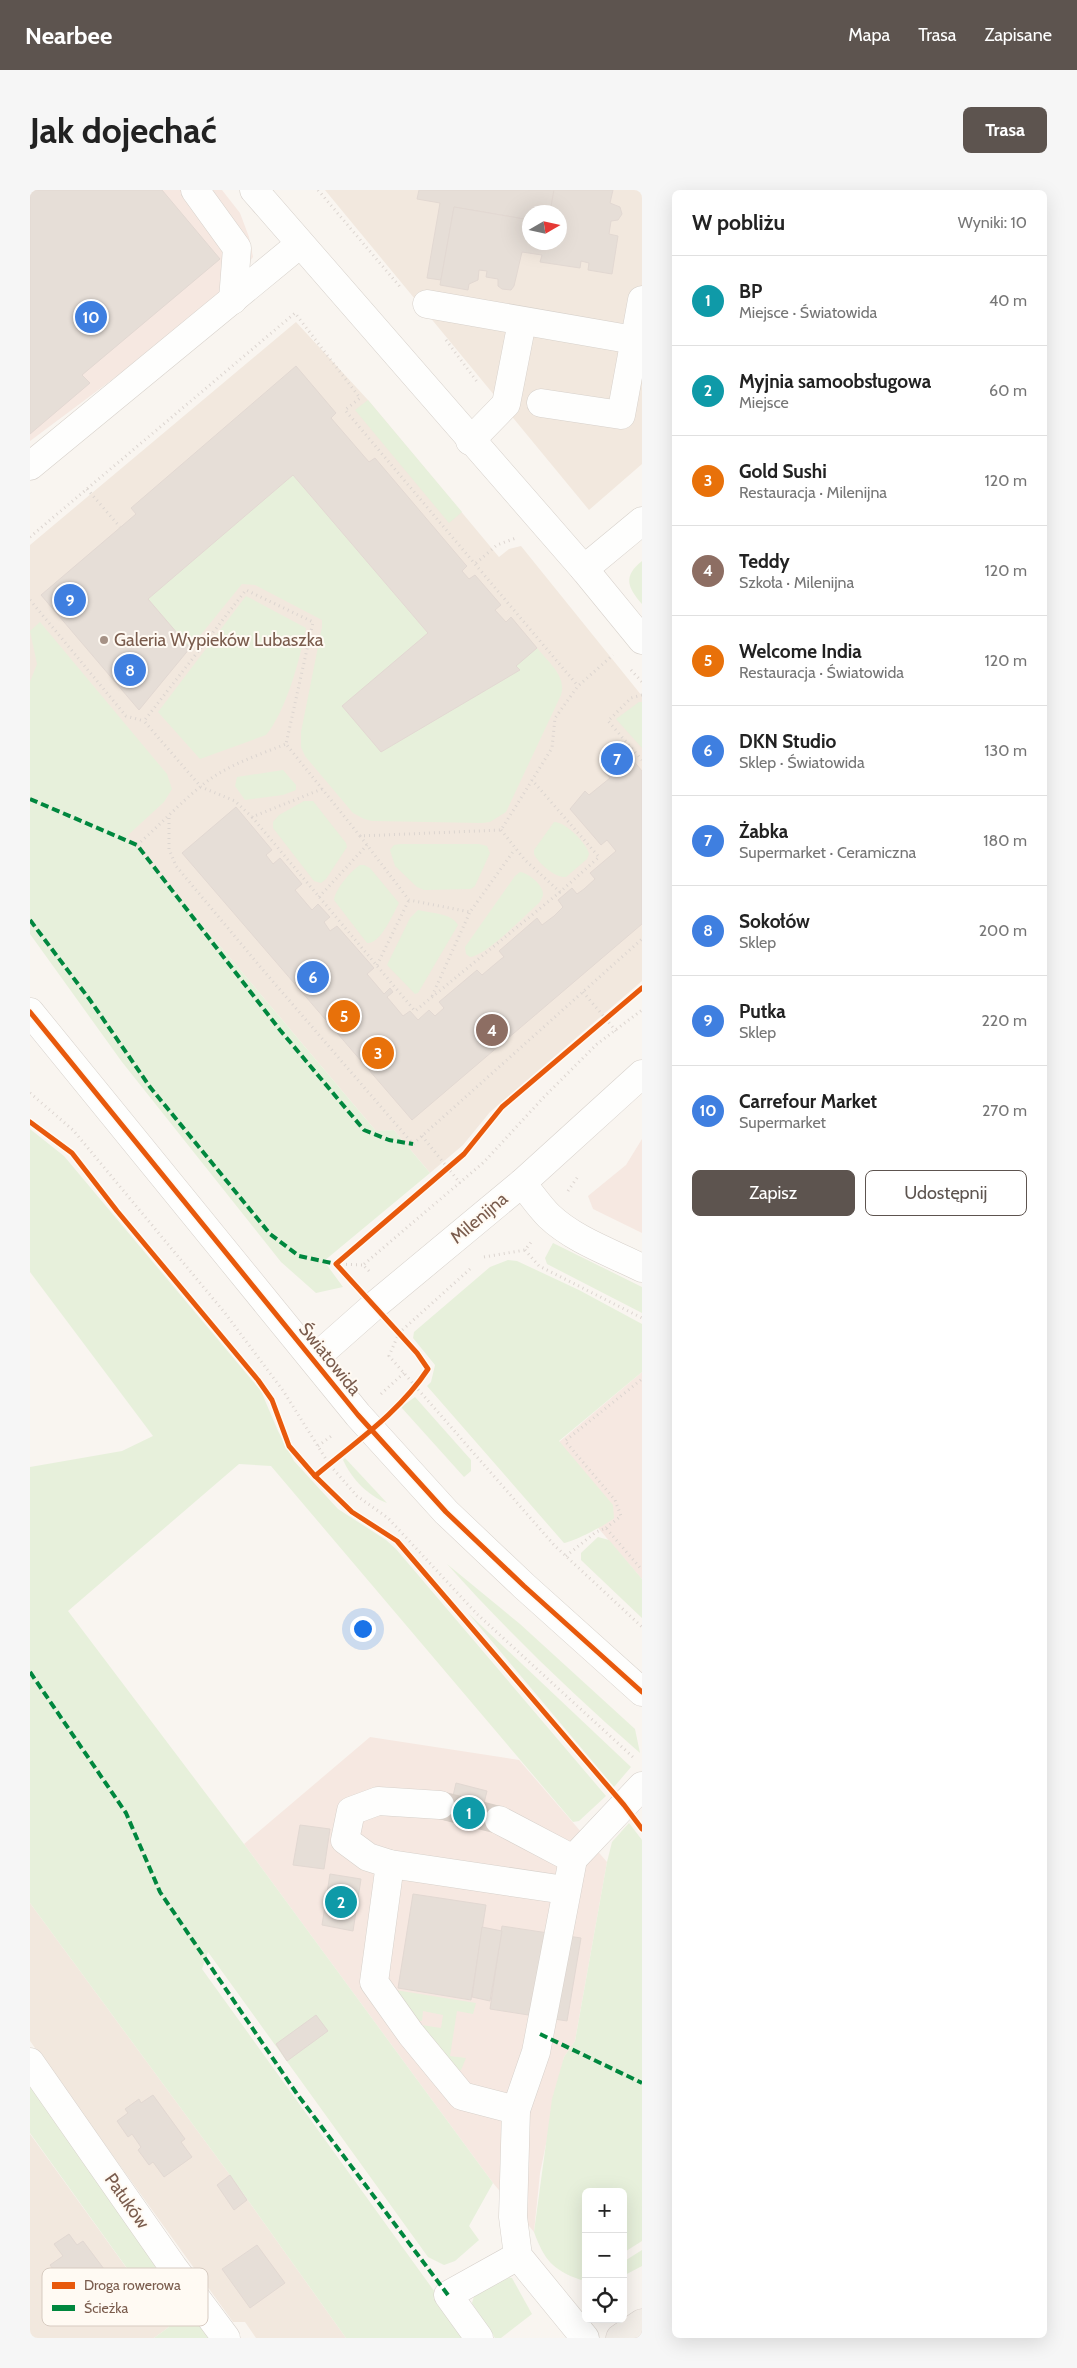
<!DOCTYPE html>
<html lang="pl">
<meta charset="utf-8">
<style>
:root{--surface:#fff;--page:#f6f6f6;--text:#222;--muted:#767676;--line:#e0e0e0;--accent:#5d544f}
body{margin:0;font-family:Cabin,sans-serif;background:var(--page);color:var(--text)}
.controls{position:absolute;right:15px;bottom:15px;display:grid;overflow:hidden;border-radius:8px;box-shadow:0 5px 20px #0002}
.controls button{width:45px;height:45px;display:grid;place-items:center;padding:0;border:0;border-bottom:1px solid var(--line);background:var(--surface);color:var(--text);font:25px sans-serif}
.compass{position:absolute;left:492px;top:15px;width:45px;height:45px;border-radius:50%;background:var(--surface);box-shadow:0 5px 20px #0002;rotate:81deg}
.you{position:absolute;left:332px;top:1438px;width:18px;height:18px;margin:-12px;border:4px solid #fff;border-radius:50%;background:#1a73e8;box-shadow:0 0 0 8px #1a73e833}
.badge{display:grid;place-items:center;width:32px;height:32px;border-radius:50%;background:var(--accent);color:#fff;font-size:16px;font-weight:700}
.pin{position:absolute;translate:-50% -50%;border:2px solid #fff;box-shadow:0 1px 5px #0006}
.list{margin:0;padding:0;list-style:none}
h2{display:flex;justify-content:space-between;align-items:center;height:65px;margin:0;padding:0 20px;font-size:21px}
h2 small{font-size:16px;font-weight:400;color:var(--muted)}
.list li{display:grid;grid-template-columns:32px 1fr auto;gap:15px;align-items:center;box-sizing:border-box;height:90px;padding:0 20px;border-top:1px solid var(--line)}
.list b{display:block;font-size:19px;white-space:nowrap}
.list p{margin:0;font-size:16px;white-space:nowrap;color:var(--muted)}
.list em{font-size:16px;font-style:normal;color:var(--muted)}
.actions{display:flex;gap:10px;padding:15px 20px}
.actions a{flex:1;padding:11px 0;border:1px solid var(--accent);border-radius:8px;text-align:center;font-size:18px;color:var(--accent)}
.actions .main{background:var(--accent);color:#fff}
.icon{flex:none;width:28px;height:28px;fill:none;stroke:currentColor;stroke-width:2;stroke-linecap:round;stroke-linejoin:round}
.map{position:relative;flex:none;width:612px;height:2148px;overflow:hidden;border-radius:8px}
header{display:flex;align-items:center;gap:30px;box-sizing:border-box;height:70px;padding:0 25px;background:var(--accent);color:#fff}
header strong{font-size:24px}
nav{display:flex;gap:28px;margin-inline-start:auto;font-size:18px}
.intro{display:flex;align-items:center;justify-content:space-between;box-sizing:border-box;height:120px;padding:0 30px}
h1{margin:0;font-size:35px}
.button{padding:12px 22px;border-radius:8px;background:var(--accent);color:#fff;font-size:18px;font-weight:700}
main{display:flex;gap:30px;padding:0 30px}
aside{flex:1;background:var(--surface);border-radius:8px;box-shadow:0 5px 20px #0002}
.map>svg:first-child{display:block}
</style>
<header>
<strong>Nearbee</strong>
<nav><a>Mapa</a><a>Trasa</a><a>Zapisane</a></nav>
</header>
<div class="intro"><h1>Jak dojechać</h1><a class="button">Trasa</a></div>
<main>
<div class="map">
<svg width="612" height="2148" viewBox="0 0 612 2148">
<rect width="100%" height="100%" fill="#f9f5f0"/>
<g fill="#f2e8de" fill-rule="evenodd">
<path d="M 295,0 L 612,0 L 612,274 L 559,320 ZM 500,22 L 530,22 L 530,52 L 500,52 Z"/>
<polygon points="266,132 338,210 469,367 479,359 491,356 612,506 612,791 460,922 433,955 400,983 364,940 346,941 0,531 0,355"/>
<polygon points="0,1713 200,1985 316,2148 226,2148 215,2132 203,2132 0,1851"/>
<polygon points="0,1944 139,2137 124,2148 0,2148"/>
</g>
<g fill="#f6e8e1">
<polygon points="0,0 192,0 210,23 219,47 223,67 186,112 0,251"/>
<polygon points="612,949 612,1043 563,1019 558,1006 596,975"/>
<polygon points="612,1182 612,1389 509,1269"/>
<polygon points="340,1547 489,1570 577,1672 545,1851 534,1867 510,1983 504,2042 463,1993 214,1654"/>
</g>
<g fill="#e7f0db">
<polygon points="338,210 432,322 419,333 325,220"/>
<path d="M 263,285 L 398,443 L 312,516 L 351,562 L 489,480 L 486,476 L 507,458 C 518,472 537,486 531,505 L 476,622 L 460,632 L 452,633 L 342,631 L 334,629 L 323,623 L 275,566 L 271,557 L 271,542 L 292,437 L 292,430 L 225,395 L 212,394 L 160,458 L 118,409 Z"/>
<path d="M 612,371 L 612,414 C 597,397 593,386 612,371 Z"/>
<path d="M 216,406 L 276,438 C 270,469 256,521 236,545 L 170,569 L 128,522 Z"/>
<polygon points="10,432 137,584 142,599 134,612 97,646 346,941 364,940 400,983 294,1071 313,1097 286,1103 251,1072 92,872 0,744 0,492 7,474 0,441"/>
<polygon points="609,512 612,512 612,558 586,529"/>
<polygon points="253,580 266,595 266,600 253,605 215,610 205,596 207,587"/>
<polygon points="274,611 283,611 316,653 317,657 296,689 291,693 284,691 243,638 243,632 249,625"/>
<path d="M 524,632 C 536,632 557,654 559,664 L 557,669 L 536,687 C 525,688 508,673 504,664 L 504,660 Z"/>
<polygon points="370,654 449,654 457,656 460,663 445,696 441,699 394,700 387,697 365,676 360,660 364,655"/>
<path d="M 330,675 L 334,675 L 340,678 L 369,713 C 363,724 350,755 337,753 L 304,710 C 306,698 320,682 330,675 Z"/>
<path d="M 490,682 C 498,683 514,695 513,705 C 512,708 511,710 509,713 C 494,726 457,765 440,767 L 436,764 L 435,757 L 485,686 Z"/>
<path d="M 388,720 C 400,723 422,723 428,735 L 388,803 L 385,804 L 357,775 L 380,728 Z"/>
<polygon points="0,939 34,966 231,1201 248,1241 264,1271 308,1319 356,1350 366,1359 576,1606 549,1631 543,1632 241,1276 209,1274 38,1421 214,1654 463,1993 439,2036 449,2050 425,2071 414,2075 398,2067 178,1762 172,1779 438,2148 316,2148 200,1985 0,1713 0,1277 92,1261 123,1246 0,1082"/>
<polygon points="523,1053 612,1097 612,1123 517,1074 515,1068"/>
<path d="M 478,1070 L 487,1071 L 549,1100 L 612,1134 L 612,1182 L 529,1251 L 583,1315 L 584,1328 C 578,1334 543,1352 534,1353 L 397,1196 L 401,1192 L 405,1175 L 383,1148 L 384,1142 L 460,1077 Z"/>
<polygon points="385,1207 441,1270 441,1281 434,1287 371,1217"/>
<path d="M 315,1268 L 357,1313 C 338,1306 321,1288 313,1270 Z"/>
<polygon points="568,1347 579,1350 612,1389 612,1428 551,1370 551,1363"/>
<path d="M 417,1374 L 490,1434 L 605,1539 L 610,1563 C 542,1504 477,1441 417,1374 Z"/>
<polygon points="438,1423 601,1577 584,1597"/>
<path d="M 599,1633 L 612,1650 L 612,2051 L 593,2063 L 593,2002 L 556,2002 L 556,2086 L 551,2090 C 522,2080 514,2069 504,2042 L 522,1909 L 534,1867 L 545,1851 L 577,1672 L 582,1652 Z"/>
<polygon points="359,1799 446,1813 443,1824 427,1821 420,1866 436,1868 431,1880 427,1882 385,1834 411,1838 413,1825 393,1821 392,1831 381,1830"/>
<path d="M 0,1888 L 127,2069 C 127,2083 121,2087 109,2095 L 0,1943 Z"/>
<polygon points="612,2060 612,2076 593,2086 593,2072"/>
<polygon points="476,2087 482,2088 502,2124 471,2148 465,2148 442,2113 445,2103"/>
<polygon points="133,2106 157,2111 187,2148 124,2148 139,2137 120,2110"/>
</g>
<g fill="#e6ded7" stroke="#e2d8d2">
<polygon points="0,0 132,0 190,69 52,185 60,193 0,244"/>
<polygon points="389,0 524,0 520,22 500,22 500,30 424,17 411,90 397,88 410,13 387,9"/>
<polygon points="524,0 583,0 580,13 590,17 592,24 588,30 581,31 579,44 588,46 582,84 558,80 559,73 551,71 550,78 510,72 512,65 492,62 484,96 481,100 472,99 468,96 468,89 456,87 457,81 449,80 448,90 439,94 438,100 410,95 424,17 500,30 500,52 530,52 530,22 520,22"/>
<polygon points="266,176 306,223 301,228 339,272 345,268 435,374 437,376 432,381 439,389 445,385 471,415 465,420 476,432 481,427 507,458 486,476 490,480 351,562 312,516 398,443 263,285 118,409 160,458 109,520 11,405 106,324 101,318"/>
<polygon points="592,557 612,581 612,734 382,930 152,663 206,617 242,660 236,665 243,674 250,668 272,694 265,700 282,720 288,714 300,727 294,732 300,741 307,736 344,778 337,784 354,804 360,798 363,802 357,807 373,826 380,821 388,830 399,820 405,826 414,818 409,812 447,780 452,785 471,769 474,767 469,761 507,728 512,735 524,726 533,717 528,710 542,698 547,704 554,699 565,689 560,683 586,661 577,650 571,655 540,619 555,601 559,605 580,588 573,580"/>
<polygon points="426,1593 457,1601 454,1613 471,1618 466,1642 407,1628 413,1604 423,1606"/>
<polygon points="270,1635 300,1639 294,1679 263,1675"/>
<polygon points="300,1684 331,1689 323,1741 292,1735"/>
<polygon points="383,1704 456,1715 441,1810 368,1798"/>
<polygon points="472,1736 551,1748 537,1831 460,1819"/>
<polygon points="452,1737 472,1741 460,1811 442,1807"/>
<polygon points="286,1825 298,1841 257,1871 246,1854"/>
<polygon points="123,1905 155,1949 151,1952 162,1967 134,1987 123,1972 119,1975 108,1960 111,1957 102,1944 98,1947 87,1931 98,1923 95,1919 109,1909 111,1913"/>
<polygon points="200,1985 217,2010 204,2020 187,1995"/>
<polygon points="39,2044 47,2055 53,2051 80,2087 47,2111 20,2075 33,2066 24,2054"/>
<polygon points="227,2055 255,2093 220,2118 192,2079"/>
</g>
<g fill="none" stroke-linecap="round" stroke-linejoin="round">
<polyline stroke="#d9cfc7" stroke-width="28" stroke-dasharray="28 14" stroke-linecap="butt" points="410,1615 469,1630"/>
<defs>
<g id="minor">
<polyline points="165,0 207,58 203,110"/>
<polyline points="224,0 554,379"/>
<polyline points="397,114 604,150"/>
<polyline points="511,213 591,225 612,110"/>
<polyline points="440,251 476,214 492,132"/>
<polyline points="0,276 270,54"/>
<polyline points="612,331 554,379 612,450"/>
<polyline points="0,822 328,1225 416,1322 494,1396 612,1502"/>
<path d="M 492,993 C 501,1004 509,1016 519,1026 C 544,1050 582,1063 612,1078"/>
<polyline points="284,1169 345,1115 492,993 612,884"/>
<polyline points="410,1615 348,1611 321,1621 315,1650 338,1667 360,1674 535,1700"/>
<polyline points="469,1630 543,1669"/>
<polyline points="360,1674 344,1792 381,1844 432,1906 486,1920"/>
<polyline points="0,1872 143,2077 196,2148"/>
<polyline points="449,2148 418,2105 488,2066"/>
<polyline points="555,2148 488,2066 483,2027 486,1920 506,1862 543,1669 612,1596"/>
</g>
<polyline id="major" points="590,2148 612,2133"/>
</defs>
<use href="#minor" stroke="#d7d1cb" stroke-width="29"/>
<use href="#major" stroke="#dad1cc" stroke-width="29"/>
<g stroke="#dcd5d0" stroke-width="3" stroke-dasharray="1 4" stroke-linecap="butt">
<polyline points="288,0 371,98"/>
<polyline points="416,150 448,193"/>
<polyline points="57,299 90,337"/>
<polyline points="0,347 265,123 330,208 315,220 548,496"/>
<polyline points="446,373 467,355 486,348"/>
<polyline points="0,410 96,526 114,531"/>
<polyline points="601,480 612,492"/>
<polyline points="612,505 601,508 578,531 612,570"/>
<polyline points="292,599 222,627 205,611 171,597 114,531 216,400 283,432 256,554 330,646 471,640 522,558 525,528 548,496 583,465"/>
<polyline points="222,627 385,821 530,702"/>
<polyline points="139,628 139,659 146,676 233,780 383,954 612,749"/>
<polyline points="471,640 495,670 530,702 569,667 502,590"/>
<polyline points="330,646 379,710 440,722 485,659"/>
<path d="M 107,655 C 129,636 148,615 170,597 C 194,576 226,566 256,554"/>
<polyline points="289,707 337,655"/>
<polyline points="347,775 379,710"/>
<polyline points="553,802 586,841"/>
<polyline points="402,806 440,722"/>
<polyline points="0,903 43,940 195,1123 254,1202 299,1274 327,1306 358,1328 447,1424 604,1568"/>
<polyline points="392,946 430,993"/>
<polyline points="538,1001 549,985"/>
<polyline points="495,1060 509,1076 612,1128"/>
<polyline points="454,1067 495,1060 502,1051"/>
<polyline points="306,1074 333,1075"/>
<polyline points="440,1079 369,1143 359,1166 524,1355 612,1437"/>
<polyline points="339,1081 333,1075 454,972 514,907 567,854 612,820"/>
<polyline points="351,1204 374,1183"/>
<polyline points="288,1256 304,1244"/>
<polyline points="576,1338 591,1326 585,1310 535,1251 612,1189"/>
<polyline points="536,1366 566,1342 576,1338 612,1380"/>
</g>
<use href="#minor" stroke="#fefefd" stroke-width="28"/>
<use href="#major" stroke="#f3eee8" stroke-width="28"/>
<g stroke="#00873e" stroke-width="4" stroke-dasharray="8 4" stroke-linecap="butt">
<polyline points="0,609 107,655 250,840 334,940 359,950 383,954"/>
<polyline points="0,730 60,810 120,897 240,1044 269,1066 306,1074"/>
<polyline points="0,1482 96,1623 130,1702 267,1904 418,2105"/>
<polyline points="510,1844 612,1893"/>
</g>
<defs>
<g id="cycleway">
<path d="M 612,798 L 472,917 L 434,964 L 306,1074 L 387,1163 L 398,1179 C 369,1223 324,1253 285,1286 L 322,1322 L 367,1351 L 594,1615 L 612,1639"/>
<polyline points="0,822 328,1225 416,1322 494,1396 612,1502"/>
<polyline points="0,932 42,963 87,1021 228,1190 242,1210 259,1256 285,1286"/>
</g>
</defs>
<use href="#cycleway" stroke="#fffaf3" stroke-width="8"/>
<use href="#cycleway" stroke="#e8590c" stroke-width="5"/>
</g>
<circle fill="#a69286" stroke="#fffaf3" stroke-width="2" cx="74" cy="450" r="5"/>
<g text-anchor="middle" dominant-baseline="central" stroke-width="4" stroke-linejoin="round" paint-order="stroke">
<g font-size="18" fill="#7a5c4d" stroke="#fffaf3" text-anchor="start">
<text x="84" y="450">Galeria Wypieków Lubaszka</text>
</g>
<g font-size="18" fill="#7a5c4d" stroke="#fffaf3">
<text transform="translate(449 1028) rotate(-40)">Milenijna</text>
<text transform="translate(300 1169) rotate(51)">Światowida</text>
<text transform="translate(97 2011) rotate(55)">Pałuków</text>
</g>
</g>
<rect x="12" y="2078" width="166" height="58" rx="8" fill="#fffaf3" stroke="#d7cbc1" stroke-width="1"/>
<rect x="22" y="2092" width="23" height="7" fill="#e8590c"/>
<rect x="22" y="2115" width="23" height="6" fill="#00873e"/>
<g font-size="14" fill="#7a5c4d">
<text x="54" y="2100">Droga rowerowa</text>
<text x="54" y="2123">Ścieżka</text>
</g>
</svg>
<div class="controls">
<button>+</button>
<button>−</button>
<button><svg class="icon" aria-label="locate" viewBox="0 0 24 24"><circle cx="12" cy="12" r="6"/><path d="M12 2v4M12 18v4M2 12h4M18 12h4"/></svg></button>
</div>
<svg class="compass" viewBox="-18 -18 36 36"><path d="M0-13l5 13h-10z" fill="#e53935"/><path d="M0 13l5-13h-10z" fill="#767676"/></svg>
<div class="you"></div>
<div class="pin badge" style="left:439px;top:1623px;background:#0f9aa8">1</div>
<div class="pin badge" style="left:311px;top:1712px;background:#0f9aa8">2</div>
<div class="pin badge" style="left:348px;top:863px;background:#e8710a">3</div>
<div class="pin badge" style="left:462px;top:840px;background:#8d6e63">4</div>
<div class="pin badge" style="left:314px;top:826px;background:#e8710a">5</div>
<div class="pin badge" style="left:283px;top:787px;background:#3f7fe0">6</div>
<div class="pin badge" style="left:587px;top:569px;background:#3f7fe0">7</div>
<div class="pin badge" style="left:100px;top:480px;background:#3f7fe0">8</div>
<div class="pin badge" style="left:40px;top:410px;background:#3f7fe0">9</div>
<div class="pin badge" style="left:61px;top:127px;background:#3f7fe0">10</div>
</div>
<aside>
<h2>W pobliżu<small>Wyniki: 10</small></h2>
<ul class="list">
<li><span class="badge" style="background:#0f9aa8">1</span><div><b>BP</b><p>Miejsce · Światowida</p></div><em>40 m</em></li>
<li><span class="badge" style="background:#0f9aa8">2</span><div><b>Myjnia samoobsługowa</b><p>Miejsce</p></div><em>60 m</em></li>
<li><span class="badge" style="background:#e8710a">3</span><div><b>Gold Sushi</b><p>Restauracja · Milenijna</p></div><em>120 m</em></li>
<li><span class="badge" style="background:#8d6e63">4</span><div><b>Teddy</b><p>Szkoła · Milenijna</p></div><em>120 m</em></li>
<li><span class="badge" style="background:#e8710a">5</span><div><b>Welcome India</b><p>Restauracja · Światowida</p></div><em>120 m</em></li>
<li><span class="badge" style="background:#3f7fe0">6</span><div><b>DKN Studio</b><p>Sklep · Światowida</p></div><em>130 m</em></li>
<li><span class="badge" style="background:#3f7fe0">7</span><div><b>Żabka</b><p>Supermarket · Ceramiczna</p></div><em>180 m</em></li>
<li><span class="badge" style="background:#3f7fe0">8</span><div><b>Sokołów</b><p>Sklep</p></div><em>200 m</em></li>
<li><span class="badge" style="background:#3f7fe0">9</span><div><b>Putka</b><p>Sklep</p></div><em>220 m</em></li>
<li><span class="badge" style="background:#3f7fe0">10</span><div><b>Carrefour Market</b><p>Supermarket</p></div><em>270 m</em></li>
</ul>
<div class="actions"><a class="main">Zapisz</a><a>Udostępnij</a></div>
</aside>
</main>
